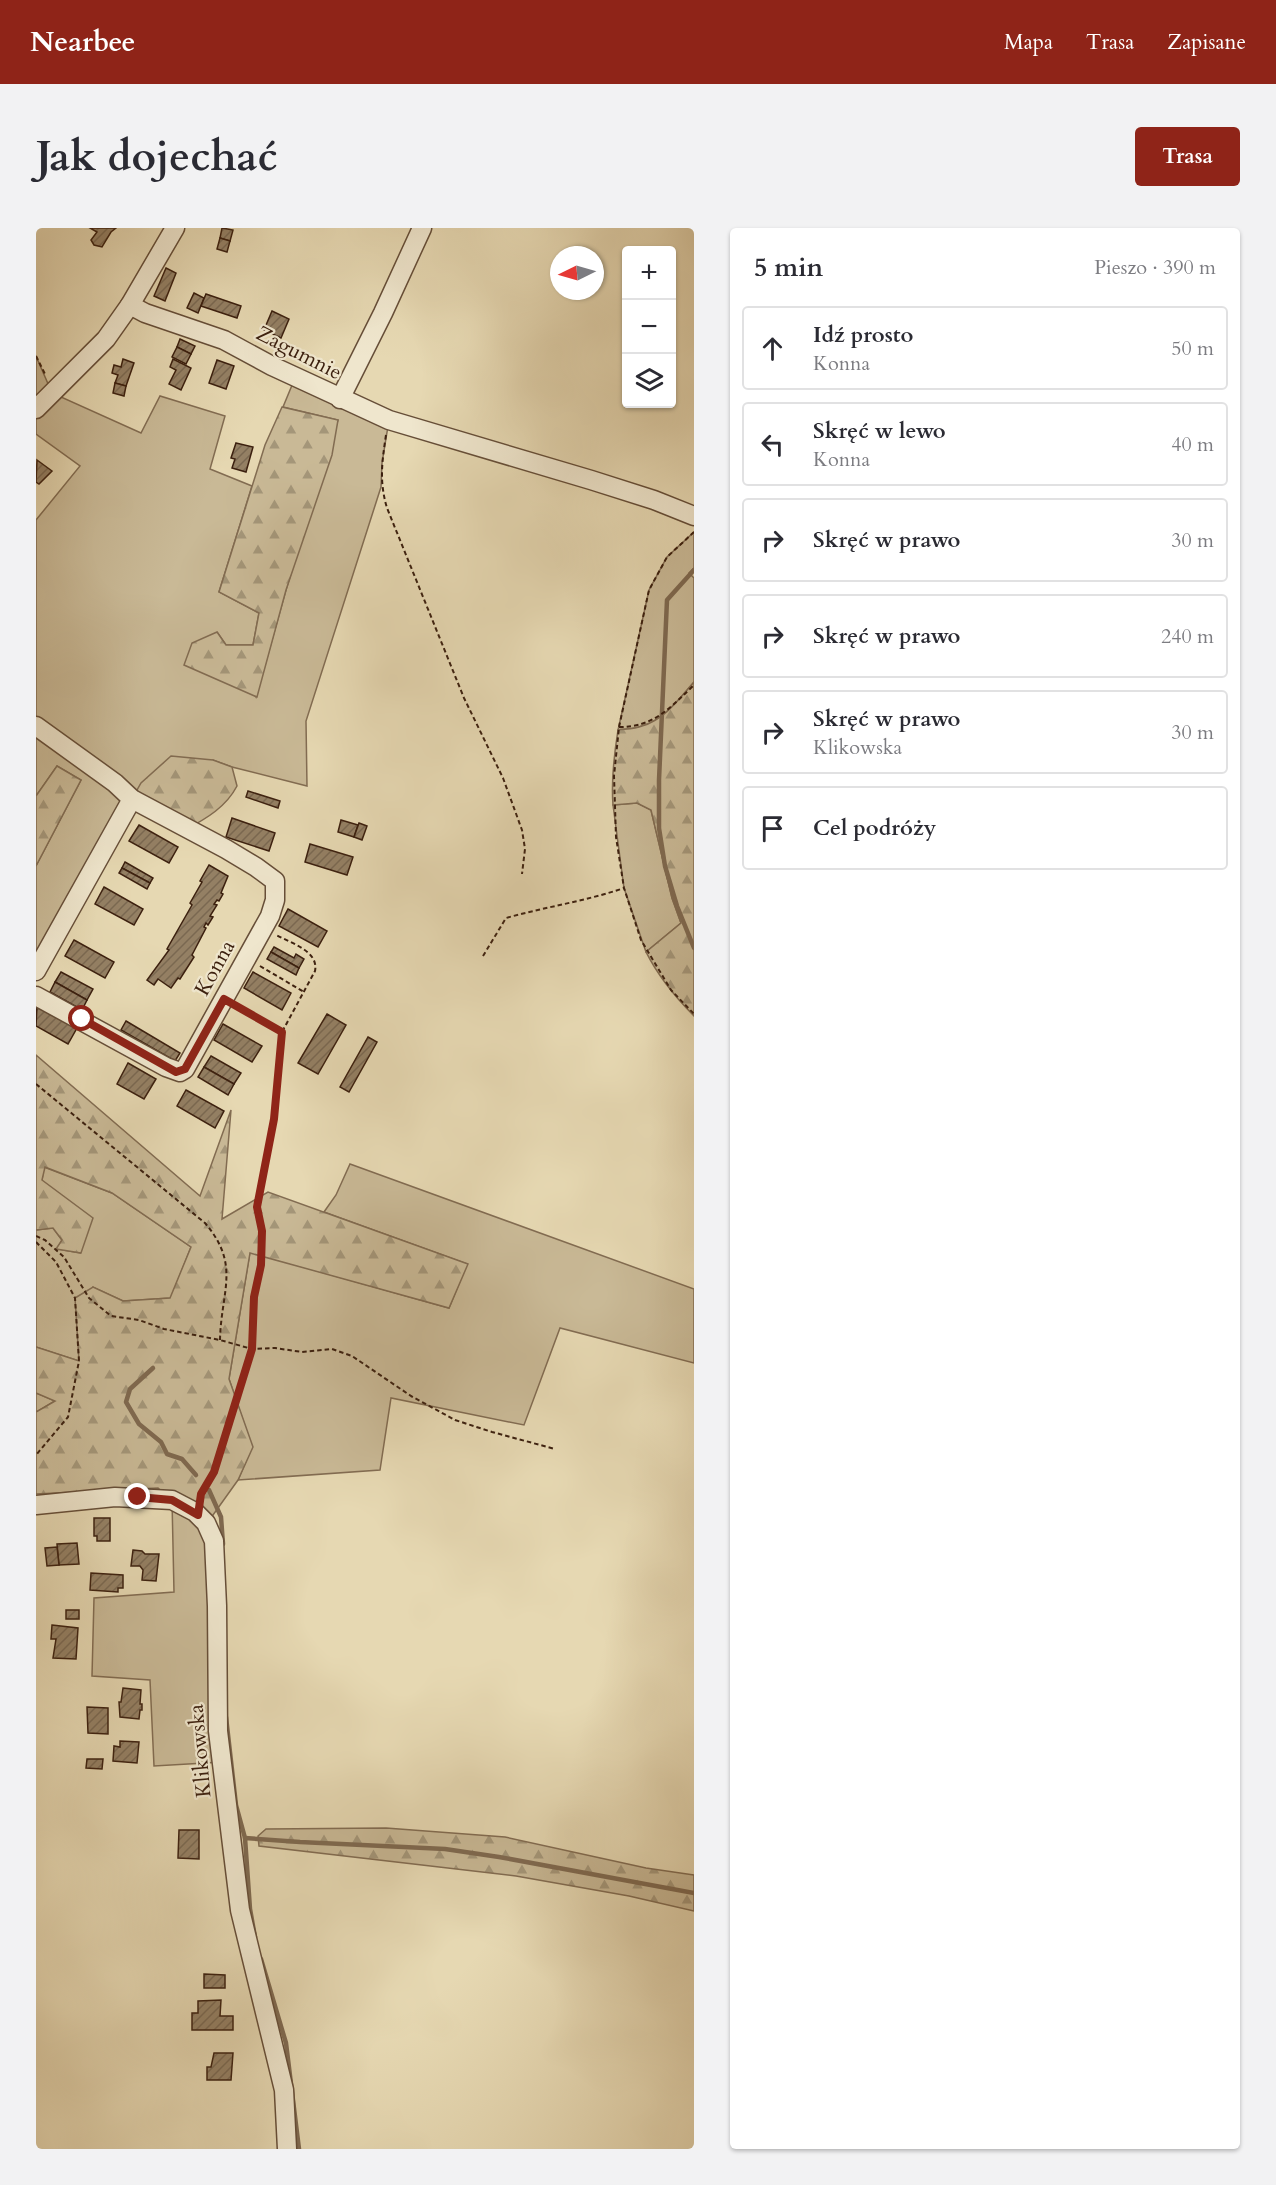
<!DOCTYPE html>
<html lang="pl">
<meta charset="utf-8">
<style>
:root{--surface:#fff;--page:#f2f2f3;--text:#2b2b33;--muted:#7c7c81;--line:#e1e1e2;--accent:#8f2418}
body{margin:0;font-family:Cardo,serif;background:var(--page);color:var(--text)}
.controls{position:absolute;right:18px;top:18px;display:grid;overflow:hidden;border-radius:6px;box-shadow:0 2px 4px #0004}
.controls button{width:54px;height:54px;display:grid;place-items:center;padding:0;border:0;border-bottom:2px solid var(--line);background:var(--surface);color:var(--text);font:30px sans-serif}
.compass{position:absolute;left:514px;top:18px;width:54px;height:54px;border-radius:50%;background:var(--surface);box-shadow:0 2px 4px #0004;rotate:265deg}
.stop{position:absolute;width:18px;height:18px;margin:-14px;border:4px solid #8f2418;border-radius:50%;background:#fff}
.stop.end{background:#8f2418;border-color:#fff;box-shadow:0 2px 6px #0008}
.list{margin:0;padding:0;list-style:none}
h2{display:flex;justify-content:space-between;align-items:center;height:78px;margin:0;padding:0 24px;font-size:26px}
h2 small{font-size:20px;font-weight:400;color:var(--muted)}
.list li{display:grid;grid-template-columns:39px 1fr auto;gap:18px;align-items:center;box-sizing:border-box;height:84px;margin:0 12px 12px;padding:0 12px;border:2px solid var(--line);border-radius:6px}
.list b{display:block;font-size:22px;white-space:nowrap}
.list p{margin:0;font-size:20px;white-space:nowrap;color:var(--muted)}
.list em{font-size:20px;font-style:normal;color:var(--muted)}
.icon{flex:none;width:33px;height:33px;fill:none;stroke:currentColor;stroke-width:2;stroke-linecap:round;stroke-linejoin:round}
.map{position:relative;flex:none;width:658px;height:1921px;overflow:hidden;border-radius:6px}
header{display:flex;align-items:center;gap:36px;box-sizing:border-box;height:84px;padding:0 30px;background:var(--accent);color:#fff}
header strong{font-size:28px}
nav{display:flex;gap:33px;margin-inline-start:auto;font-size:21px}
.intro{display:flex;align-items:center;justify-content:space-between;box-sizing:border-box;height:144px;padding:0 36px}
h1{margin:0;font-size:42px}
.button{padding:15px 27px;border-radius:6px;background:var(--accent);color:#fff;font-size:21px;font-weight:700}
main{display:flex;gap:36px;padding:0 36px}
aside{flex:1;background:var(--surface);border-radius:6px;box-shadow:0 2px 4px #0004}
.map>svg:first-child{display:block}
</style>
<header>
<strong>Nearbee</strong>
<nav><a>Mapa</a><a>Trasa</a><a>Zapisane</a></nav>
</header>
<div class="intro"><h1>Jak dojechać</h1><a class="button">Trasa</a></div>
<main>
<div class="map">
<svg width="658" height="1921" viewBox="0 0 658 1921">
<defs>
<pattern id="forest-firs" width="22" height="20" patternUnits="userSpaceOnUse" patternTransform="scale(1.5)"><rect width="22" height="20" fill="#c9b996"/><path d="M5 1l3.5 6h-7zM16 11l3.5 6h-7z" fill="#a49679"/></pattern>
<pattern id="building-hatch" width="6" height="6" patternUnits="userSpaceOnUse" patternTransform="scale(1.5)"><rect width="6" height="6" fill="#948064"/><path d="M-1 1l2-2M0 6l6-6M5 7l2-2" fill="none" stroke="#7a6851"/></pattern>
</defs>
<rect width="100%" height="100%" fill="#e6d8b2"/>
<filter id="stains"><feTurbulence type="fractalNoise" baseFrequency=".00333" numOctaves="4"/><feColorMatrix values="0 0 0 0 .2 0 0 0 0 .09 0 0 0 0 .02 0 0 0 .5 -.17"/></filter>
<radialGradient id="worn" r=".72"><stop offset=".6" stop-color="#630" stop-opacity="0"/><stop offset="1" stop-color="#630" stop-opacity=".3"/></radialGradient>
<g fill="#c9b996" stroke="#826c52" stroke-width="1.5">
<polygon points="0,128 16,165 105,205 124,168 189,188 174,241 216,258 183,364 223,385 217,417 190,417 181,404 220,469 250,362 302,192 247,179 259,150 353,192 346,235 345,259 270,493 271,558 196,539 177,532 96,571 0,727 0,638 45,552 21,538 0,568 0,292 44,238 0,206"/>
<path d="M 658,304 L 658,340 L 653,345 L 658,350 L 658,454 C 643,471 628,492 606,498 C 599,501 590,501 582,502 L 613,362 L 631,329 Z"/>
<polygon points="601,575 615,582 636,670 645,695 610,724 588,660 577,577"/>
<polygon points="314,936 658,1061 658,1135 524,1100 488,1197 355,1170 344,1242 202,1252 216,1219 193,1151 214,1024 413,1080 431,1036 288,984 300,967"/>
<polygon points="8,939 76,965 155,1019 135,1070 87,1073 57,1059 43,1133 0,1119 0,1002 17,1000 26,1012 21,1021 44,1025 6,952"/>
<polygon points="0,1165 19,1173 0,1184"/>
<polygon points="136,1272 170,1295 186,1534 118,1538 114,1452 56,1448 58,1370 138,1364"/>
</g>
<g fill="url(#forest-firs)" stroke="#826c52" stroke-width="1.5">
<polygon points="246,179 302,192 296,227 250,362 221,469 148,437 156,415 181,404 190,417 217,417 223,385 183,364 229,217"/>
<path d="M 658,454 L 658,788 C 639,769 622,748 610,724 L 645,695 L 636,670 L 615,582 L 601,575 L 577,577 C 575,552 578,527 582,502 C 590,501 599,501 606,498 C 628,492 643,471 658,454 Z"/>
<path d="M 135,528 L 177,532 L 196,539 L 201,558 C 190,579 171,590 151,601 L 96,571 L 105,555 Z"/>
<polygon points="21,538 45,552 0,638 0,568"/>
<polygon points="0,827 164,968 195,882 186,991 232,964 432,1036 413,1080 214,1025 193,1151 217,1219 202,1252 167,1301 122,1260 0,1266 0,1184 19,1173 0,1165 0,1119 43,1133 39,1070 57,1059 87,1073 134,1070 155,1019 76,965 9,939 6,952 57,990 45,1025 20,1021 26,1012 17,1000 0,1002"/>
<polygon points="350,1600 469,1609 610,1640 658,1647 658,1683 593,1668 480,1648 223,1618 222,1608 230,1601"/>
</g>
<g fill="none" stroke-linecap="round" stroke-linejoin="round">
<g stroke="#7f6950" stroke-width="4.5">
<polyline points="658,342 631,372 623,552 623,600 629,638 641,678 658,720"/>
<polyline points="117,1140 94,1161 90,1174 103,1196 125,1214 131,1226 146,1231 160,1247"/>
<polyline points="173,1262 185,1289 187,1316"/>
<polyline points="190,1489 200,1577 209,1610"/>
<polyline points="219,1709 214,1681 209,1610 264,1614 409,1621 463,1629 658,1665"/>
<polyline points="225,1731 250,1815 263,1921"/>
</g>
</g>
<g fill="url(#building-hatch)" stroke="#3c200f" stroke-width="1.5">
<polygon points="54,0 80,0 75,4 66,19 58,17 55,12 61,4"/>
<polygon points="186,0 197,2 194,13 184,10"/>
<polygon points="184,10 194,13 191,24 181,21"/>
<polygon points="130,40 140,45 129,73 118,68"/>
<polygon points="158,65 168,70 162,85 151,80"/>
<polygon points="170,66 205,78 201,90 165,78"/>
<polygon points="236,83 253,91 245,110 228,102"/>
<polygon points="144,111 159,118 155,126 141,119"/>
<polygon points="141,119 155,126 150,136 136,129"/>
<polygon points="87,131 98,135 90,158 79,155 82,147 76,145 78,137 85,139"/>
<polygon points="137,131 155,140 145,162 133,156 140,142 134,139"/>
<polygon points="181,132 198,138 190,161 173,155"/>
<polygon points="79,155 90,158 88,168 77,165"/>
<polygon points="200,215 217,219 210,244 196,240 199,231 195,230"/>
<polygon points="1,232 16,243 3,256 0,254"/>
<polygon points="212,563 244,573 242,580 210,569"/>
<polygon points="196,590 239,605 233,623 190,609"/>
<polygon points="305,592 322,597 318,609 302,604"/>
<polygon points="323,595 331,598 326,612 318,609"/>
<polygon points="103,597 142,619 133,635 93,613"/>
<polygon points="274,616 317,629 311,647 269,634"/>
<polygon points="89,634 117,650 114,655 86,640"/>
<polygon points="173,637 192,648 185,665 187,666 183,673 181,672 178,676 181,677 174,688 177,689 172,697 170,695 168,699 170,700 156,727 158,729 144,751 142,750 135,760 122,751 118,757 111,752 133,722 131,721 156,677 154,675 166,654 164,653"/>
<polygon points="86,640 114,655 111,661 83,645"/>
<polygon points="68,659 107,681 98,697 59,676"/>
<polygon points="252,681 291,703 282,719 243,698"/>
<polygon points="38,712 78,734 69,750 29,728"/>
<polygon points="238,719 258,730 260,726 268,731 263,740 235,724"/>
<polygon points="235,724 263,740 260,747 231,731"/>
<polygon points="25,744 57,761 51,772 19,754"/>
<polygon points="217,744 255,765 246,782 208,760"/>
<polygon points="19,754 51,772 46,782 14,764"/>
<polygon points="1,777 41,800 32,816 0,798"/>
<polygon points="291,786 310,797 282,846 262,835"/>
<polygon points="90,793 144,825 139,833 85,802"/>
<polygon points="187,796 226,818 216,834 178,812"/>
<polygon points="332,809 341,814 313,864 304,859"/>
<polygon points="175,828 205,845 198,856 168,839"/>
<polygon points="92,835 120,851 108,871 81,856"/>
<polygon points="168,839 198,856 192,867 162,849"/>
<polygon points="150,862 188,883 179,900 141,878"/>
<polygon points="58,1290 74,1290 74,1313 61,1313 61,1308 58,1308"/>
<polygon points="41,1315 43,1336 23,1337 21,1316"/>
<polygon points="21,1319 23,1337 11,1338 9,1320"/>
<polygon points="97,1322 106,1323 109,1326 123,1326 120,1353 106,1352 107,1342 104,1338 95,1338"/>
<polygon points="55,1345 87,1347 87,1360 82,1360 82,1364 54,1362"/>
<rect x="30" y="1382" width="13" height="9"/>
<polygon points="16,1397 42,1400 40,1431 17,1430 20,1411 15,1411"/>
<polygon points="87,1460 105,1462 104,1476 106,1476 106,1482 104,1482 103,1491 84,1489 83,1474 85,1474"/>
<polygon points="51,1479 72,1480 72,1506 52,1505"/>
<polygon points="84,1513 103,1514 101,1535 77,1533 78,1518 84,1519"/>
<polygon points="51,1531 67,1531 66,1541 50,1540"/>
<polygon points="143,1602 163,1602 163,1631 142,1630"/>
<polygon points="168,1746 189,1747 189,1760 168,1760"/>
<polygon points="185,1772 184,1788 197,1788 197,1802 156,1802 156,1785 162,1785 162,1773"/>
<polygon points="178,1825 197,1825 195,1852 171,1852 171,1839 175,1839"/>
</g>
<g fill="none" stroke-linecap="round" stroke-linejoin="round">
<defs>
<g id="minor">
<polyline points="94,77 109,85 188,112 236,138 353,192 555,252 618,272 658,288"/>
<polyline points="304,171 347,85 386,0"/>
<polyline points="0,181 70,111 94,77 139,0"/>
<polyline points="0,498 79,555 96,571 190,621 220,639 239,653 239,672 234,688 149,841 144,844 130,839 0,768"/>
<polyline points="0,743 96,571"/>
<polyline points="0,1277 79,1269 136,1272 159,1284 170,1295 178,1313 181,1378 182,1503 204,1682 248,1862 251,1921"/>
</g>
</defs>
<use href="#minor" stroke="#664e38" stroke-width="21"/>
<g stroke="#3c200f" stroke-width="2" stroke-dasharray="4.5 3" stroke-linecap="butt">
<polyline points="0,128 10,148"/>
<path d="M 350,207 C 346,234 343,253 351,280 L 428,470 L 467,550 L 486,602 L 489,621 L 486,646"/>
<polyline points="658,304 631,329 613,362 583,499 578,548 580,609 588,660 605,712 635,762 658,786"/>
<path d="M 583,499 C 618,499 634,480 658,457"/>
<path d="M 447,728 L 470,690 C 509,679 550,673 588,660"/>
<polyline points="224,738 268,764"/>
<path d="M 201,778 L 246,804 L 279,743 C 283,723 255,715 240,707"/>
<path d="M 0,856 L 169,995 C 205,1037 185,1063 184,1112"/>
<polyline points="0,1008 9,1012 28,1029 53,1070 75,1088 103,1092 128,1101 184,1112 216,1121 239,1120 266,1124 296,1121 316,1128 375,1168 419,1192 456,1204 519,1221"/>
<polyline points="0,1014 20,1034 39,1070 43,1133 32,1189 0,1227"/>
<polyline points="165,1270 178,1244 216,1121 218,1069 225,1037 226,1009 221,979 238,891 246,804"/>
</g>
<use href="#minor" stroke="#efe6cd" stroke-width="18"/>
</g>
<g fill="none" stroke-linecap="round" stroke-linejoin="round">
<polyline stroke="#8f2418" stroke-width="8" points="46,791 140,844 149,841 188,771 246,804 238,891 221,979 226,1003 225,1037 218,1069 216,1121 178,1244 165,1266 162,1287 136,1272 102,1269"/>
</g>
<g text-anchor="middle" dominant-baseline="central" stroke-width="4.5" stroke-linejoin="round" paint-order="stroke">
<g font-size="21" fill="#3c200f" stroke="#efe6cd">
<text transform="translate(263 125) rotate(27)">Zagumnie</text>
<text transform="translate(179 740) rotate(-61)">Konna</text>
<text transform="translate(164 1523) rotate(-95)">Klikowska</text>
</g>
</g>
<rect width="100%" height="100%" filter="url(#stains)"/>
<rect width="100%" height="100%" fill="url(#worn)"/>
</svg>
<div class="controls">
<button>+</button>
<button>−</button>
<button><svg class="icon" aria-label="layers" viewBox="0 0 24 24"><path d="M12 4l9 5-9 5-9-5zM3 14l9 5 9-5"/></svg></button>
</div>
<svg class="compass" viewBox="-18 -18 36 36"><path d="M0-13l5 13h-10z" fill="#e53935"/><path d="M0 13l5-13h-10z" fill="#7c7c81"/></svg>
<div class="stop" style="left:46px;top:791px"></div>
<div class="stop end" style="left:102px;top:1269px"></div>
</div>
<aside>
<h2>5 min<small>Pieszo · 390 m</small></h2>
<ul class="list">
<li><svg class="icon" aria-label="ahead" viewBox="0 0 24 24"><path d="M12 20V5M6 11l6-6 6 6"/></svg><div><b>Idź prosto</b><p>Konna</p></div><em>50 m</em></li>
<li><svg class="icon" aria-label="left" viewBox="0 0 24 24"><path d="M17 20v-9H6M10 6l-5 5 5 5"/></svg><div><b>Skręć w lewo</b><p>Konna</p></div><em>40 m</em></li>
<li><svg class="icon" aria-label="right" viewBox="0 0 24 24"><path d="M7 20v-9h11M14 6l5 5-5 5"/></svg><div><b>Skręć w prawo</b></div><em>30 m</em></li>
<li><svg class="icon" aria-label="right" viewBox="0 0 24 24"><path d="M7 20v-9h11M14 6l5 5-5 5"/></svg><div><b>Skręć w prawo</b></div><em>240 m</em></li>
<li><svg class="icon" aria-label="right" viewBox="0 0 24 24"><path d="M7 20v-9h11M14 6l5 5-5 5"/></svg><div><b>Skręć w prawo</b><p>Klikowska</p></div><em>30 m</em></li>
<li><svg class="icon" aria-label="arrive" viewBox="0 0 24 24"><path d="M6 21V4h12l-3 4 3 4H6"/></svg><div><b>Cel podróży</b></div></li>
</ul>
</aside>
</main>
